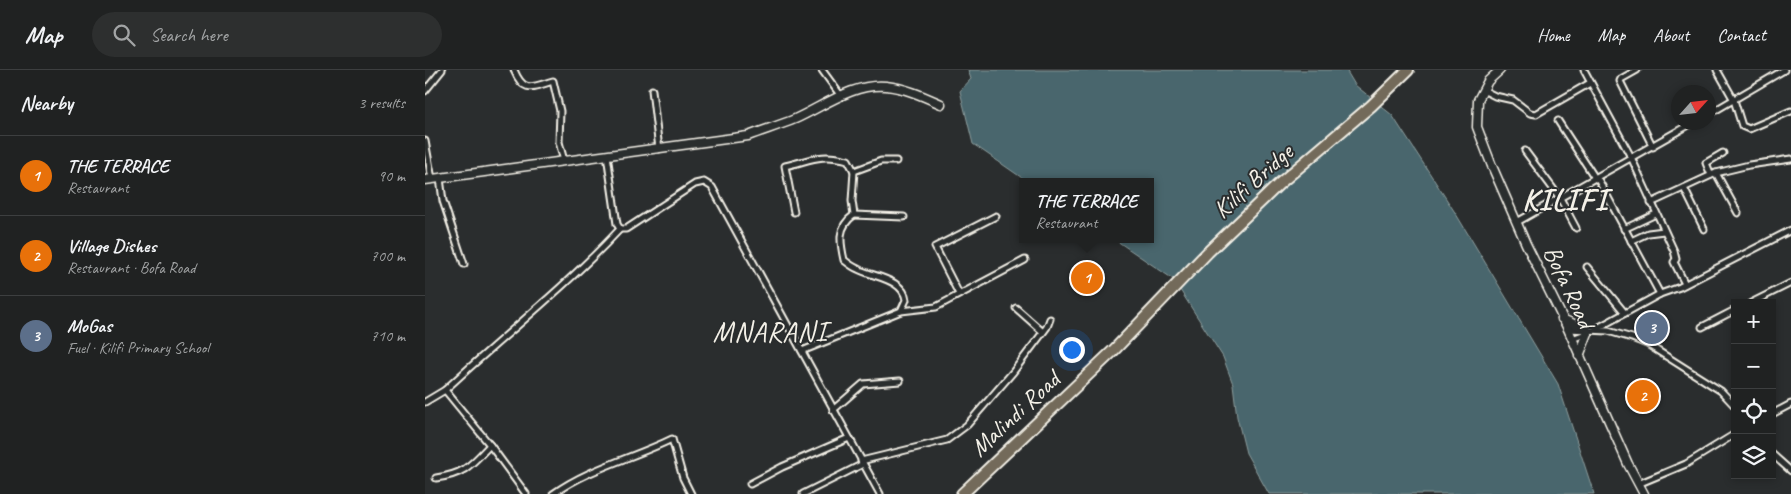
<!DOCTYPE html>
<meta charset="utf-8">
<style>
:root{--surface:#202222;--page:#2d2f2f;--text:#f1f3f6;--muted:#a2a4a5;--line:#3d3f40;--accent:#ffd166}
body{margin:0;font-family:Caveat,sans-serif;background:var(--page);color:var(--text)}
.controls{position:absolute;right:15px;bottom:15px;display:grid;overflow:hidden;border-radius:0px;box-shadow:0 2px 8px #0003}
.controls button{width:45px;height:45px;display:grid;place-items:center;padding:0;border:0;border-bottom:1px solid var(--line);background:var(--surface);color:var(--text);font:25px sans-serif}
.compass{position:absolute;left:1246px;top:15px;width:45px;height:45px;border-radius:50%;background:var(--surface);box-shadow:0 2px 8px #0003;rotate:63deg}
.you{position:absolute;left:646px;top:279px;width:18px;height:18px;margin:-12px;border:4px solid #fff;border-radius:50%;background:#1a73e8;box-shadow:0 0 0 8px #1a73e833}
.badge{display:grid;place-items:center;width:32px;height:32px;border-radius:50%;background:var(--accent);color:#fff;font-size:16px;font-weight:700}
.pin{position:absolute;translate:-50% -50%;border:2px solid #fff;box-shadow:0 1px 5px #0006}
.popup{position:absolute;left:594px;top:108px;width:135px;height:65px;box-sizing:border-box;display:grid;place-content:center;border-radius:0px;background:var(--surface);filter:drop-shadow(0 1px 4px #0005);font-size:16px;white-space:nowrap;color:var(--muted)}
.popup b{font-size:19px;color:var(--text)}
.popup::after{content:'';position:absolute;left:50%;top:100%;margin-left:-10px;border:10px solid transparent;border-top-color:var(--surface)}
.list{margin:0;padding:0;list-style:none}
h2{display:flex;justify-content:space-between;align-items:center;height:65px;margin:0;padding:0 20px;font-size:21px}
h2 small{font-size:16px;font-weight:400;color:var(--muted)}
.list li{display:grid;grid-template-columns:32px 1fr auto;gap:15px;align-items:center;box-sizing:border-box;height:80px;padding:0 20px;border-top:1px solid var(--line)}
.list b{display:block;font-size:19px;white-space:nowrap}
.list p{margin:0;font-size:16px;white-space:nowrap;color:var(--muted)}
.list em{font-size:16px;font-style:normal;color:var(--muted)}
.icon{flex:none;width:28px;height:28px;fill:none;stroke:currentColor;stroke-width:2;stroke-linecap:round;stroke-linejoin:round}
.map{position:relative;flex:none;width:1366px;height:424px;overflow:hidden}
header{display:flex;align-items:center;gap:30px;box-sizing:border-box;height:70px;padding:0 25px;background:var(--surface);border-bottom:1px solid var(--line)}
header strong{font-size:24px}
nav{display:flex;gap:28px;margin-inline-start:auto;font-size:18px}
.search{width:350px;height:45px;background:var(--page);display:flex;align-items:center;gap:12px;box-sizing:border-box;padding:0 18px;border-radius:28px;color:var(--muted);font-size:19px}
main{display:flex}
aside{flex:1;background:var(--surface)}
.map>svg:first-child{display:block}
</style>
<header>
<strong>Map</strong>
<div class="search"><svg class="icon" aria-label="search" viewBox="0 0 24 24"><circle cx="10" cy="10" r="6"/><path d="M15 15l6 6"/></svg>Search here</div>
<nav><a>Home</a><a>Map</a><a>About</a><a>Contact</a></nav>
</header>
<main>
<aside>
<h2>Nearby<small>3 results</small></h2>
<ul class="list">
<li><span class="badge" style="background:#e8710a">1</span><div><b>THE TERRACE</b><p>Restaurant</p></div><em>90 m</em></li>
<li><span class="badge" style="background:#e8710a">2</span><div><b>Village Dishes</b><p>Restaurant · Bofa Road</p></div><em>700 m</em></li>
<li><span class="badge" style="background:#5c6f8a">3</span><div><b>MoGas</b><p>Fuel · Kilifi Primary School</p></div><em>710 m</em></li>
</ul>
</aside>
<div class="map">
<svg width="1366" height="424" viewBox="0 0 1366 424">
<rect width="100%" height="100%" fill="#2a2d2e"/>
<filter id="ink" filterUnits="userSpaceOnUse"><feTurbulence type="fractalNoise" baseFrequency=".02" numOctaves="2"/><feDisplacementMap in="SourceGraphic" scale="10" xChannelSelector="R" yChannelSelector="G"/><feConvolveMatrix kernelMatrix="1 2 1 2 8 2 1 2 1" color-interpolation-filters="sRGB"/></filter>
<g filter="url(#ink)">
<polygon fill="#49666d" stroke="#8d9e9e" points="543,0 921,0 930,15 967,45 1031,144 1133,314 1169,424 844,424 821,383 812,347 808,314 798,287 748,209 689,169 726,169 726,112 603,112 548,74 535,21 546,9"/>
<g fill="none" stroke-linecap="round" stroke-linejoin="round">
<defs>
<g id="street">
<path d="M 89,0 C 99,24 107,17 128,11 L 135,41 L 134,72 L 139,91"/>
<polyline points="397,0 416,26"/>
<polyline points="1159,0 1206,87 1249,181 1251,189 1249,192 1260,214"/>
<polyline points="1212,0 1196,9 1195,11 1228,77"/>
<polyline points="1292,0 1309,30 1317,56 1324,59 1366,41"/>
<polyline points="227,20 234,79"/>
<polyline points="1058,20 1070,26 1088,30 1105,43 1111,44 1165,13"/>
<polyline points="0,21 17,0"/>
<polyline points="1284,44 1359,0"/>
<polyline points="1133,51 1170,108 1174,111 1235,224"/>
<polyline points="0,71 7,109"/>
<polyline points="1100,81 1135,128 1151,158"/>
<polyline points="182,85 192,154 195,159 201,159 270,114 279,112 287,117 455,424"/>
<polyline points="1291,103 1313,143"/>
<polyline points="1286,105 1281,93 1298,83"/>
<polyline points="15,108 18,131 39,194"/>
<polyline points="1259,118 1279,159"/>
<polyline points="1226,133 1291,103 1324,95 1366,89"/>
<path d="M 369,142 L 360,96 C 387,90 394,83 423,90 L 429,101"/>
<polyline points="429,145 479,147"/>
<polyline points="1092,152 1269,52"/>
<polyline points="1199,159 1231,144"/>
<polyline points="1206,171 1223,163 1239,161"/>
<polyline points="1162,197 1200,243"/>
<polyline points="534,224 510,177 571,146"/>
<polyline points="1326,233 1366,213"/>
<polyline points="591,238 618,262"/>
<polyline points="476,241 511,237 600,190"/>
<polyline points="1277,257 1310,240"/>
<polyline points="1143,259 1183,261 1207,268 1222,274 1296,321 1310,336"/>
<polyline points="1169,260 1235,224 1255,217 1366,160"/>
<polyline points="1147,269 1163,263"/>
<path d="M 377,281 L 476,241 L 481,230 C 479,209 448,207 433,199 C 428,197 424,194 419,190 C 415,172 412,157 429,145 L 427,131 L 429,101 L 456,91 L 471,91"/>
<path d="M 20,320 C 78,266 141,217 195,159"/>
<polyline points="0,332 20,320 65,375 101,424"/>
<polyline points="408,340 438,314 475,311"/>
<polyline points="1347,344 1366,334"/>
<polyline points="1347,384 1366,401"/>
<polyline points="436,391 522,370 542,355 588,302 622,257 625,249"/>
<path d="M 11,408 C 40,404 46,395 65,375"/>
<polyline points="325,414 357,397 424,368"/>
<polyline points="1213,414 1261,394 1310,364"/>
<path d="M 128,424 C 164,398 208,388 247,369 L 258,408 L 266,424"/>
<polyline points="378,424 438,394"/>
</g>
<g id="secondary">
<polyline points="1075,0 1063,11 1053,30 1052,57 1067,96 1101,174 1143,259 1203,394 1219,424"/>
<path d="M 0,110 L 323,66 C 339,60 355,55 370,49 C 399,36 428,13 461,16 C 481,18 498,26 516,34"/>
<polyline points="1137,249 1161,259"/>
<polyline points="1154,286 1163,263"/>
</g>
<polyline id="highway" points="537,424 689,280 783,182 854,114 946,36 983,0"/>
</defs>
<use href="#street" stroke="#f4f1e8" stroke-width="9"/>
<use href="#secondary" stroke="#f4f1e8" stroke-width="11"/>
<use href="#highway" stroke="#f4f1e8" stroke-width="14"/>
<use href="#street" stroke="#2a2d2e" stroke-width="5"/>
<use href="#secondary" stroke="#2a2d2e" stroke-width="8"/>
<use href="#highway" stroke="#736b5a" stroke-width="10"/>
</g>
</g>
<g text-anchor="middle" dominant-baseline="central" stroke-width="4" stroke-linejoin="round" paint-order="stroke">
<g font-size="25" fill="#f4f1e8" stroke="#2a2d2e">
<text transform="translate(828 111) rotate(-42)">Kilifi Bridge</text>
<text transform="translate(1144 217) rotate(65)">Bofa Road</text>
<text transform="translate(590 344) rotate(-43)">Malindi Road</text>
</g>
<g font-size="28" letter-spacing="1" fill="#f4f1e8" stroke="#2a2d2e">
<text x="345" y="261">MNARANI</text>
</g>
<g font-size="30" font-weight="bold" letter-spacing="1" fill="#f4f1e8" stroke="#2a2d2e">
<text x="1140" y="130">KILIFI</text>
</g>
</g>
</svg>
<div class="controls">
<button>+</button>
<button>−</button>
<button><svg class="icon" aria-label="locate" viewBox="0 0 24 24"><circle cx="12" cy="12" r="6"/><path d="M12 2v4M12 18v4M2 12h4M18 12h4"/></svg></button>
<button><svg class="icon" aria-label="layers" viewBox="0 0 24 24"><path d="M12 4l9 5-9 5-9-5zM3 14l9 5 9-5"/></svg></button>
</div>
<svg class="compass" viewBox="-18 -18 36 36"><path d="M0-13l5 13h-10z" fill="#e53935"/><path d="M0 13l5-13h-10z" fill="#a2a4a5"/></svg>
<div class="you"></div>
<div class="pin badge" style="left:662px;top:208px;background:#e8710a">1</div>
<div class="popup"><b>THE TERRACE</b>Restaurant</div>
<div class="pin badge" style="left:1218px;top:326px;background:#e8710a">2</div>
<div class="pin badge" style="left:1227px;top:258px;background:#5c6f8a">3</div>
</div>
</main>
